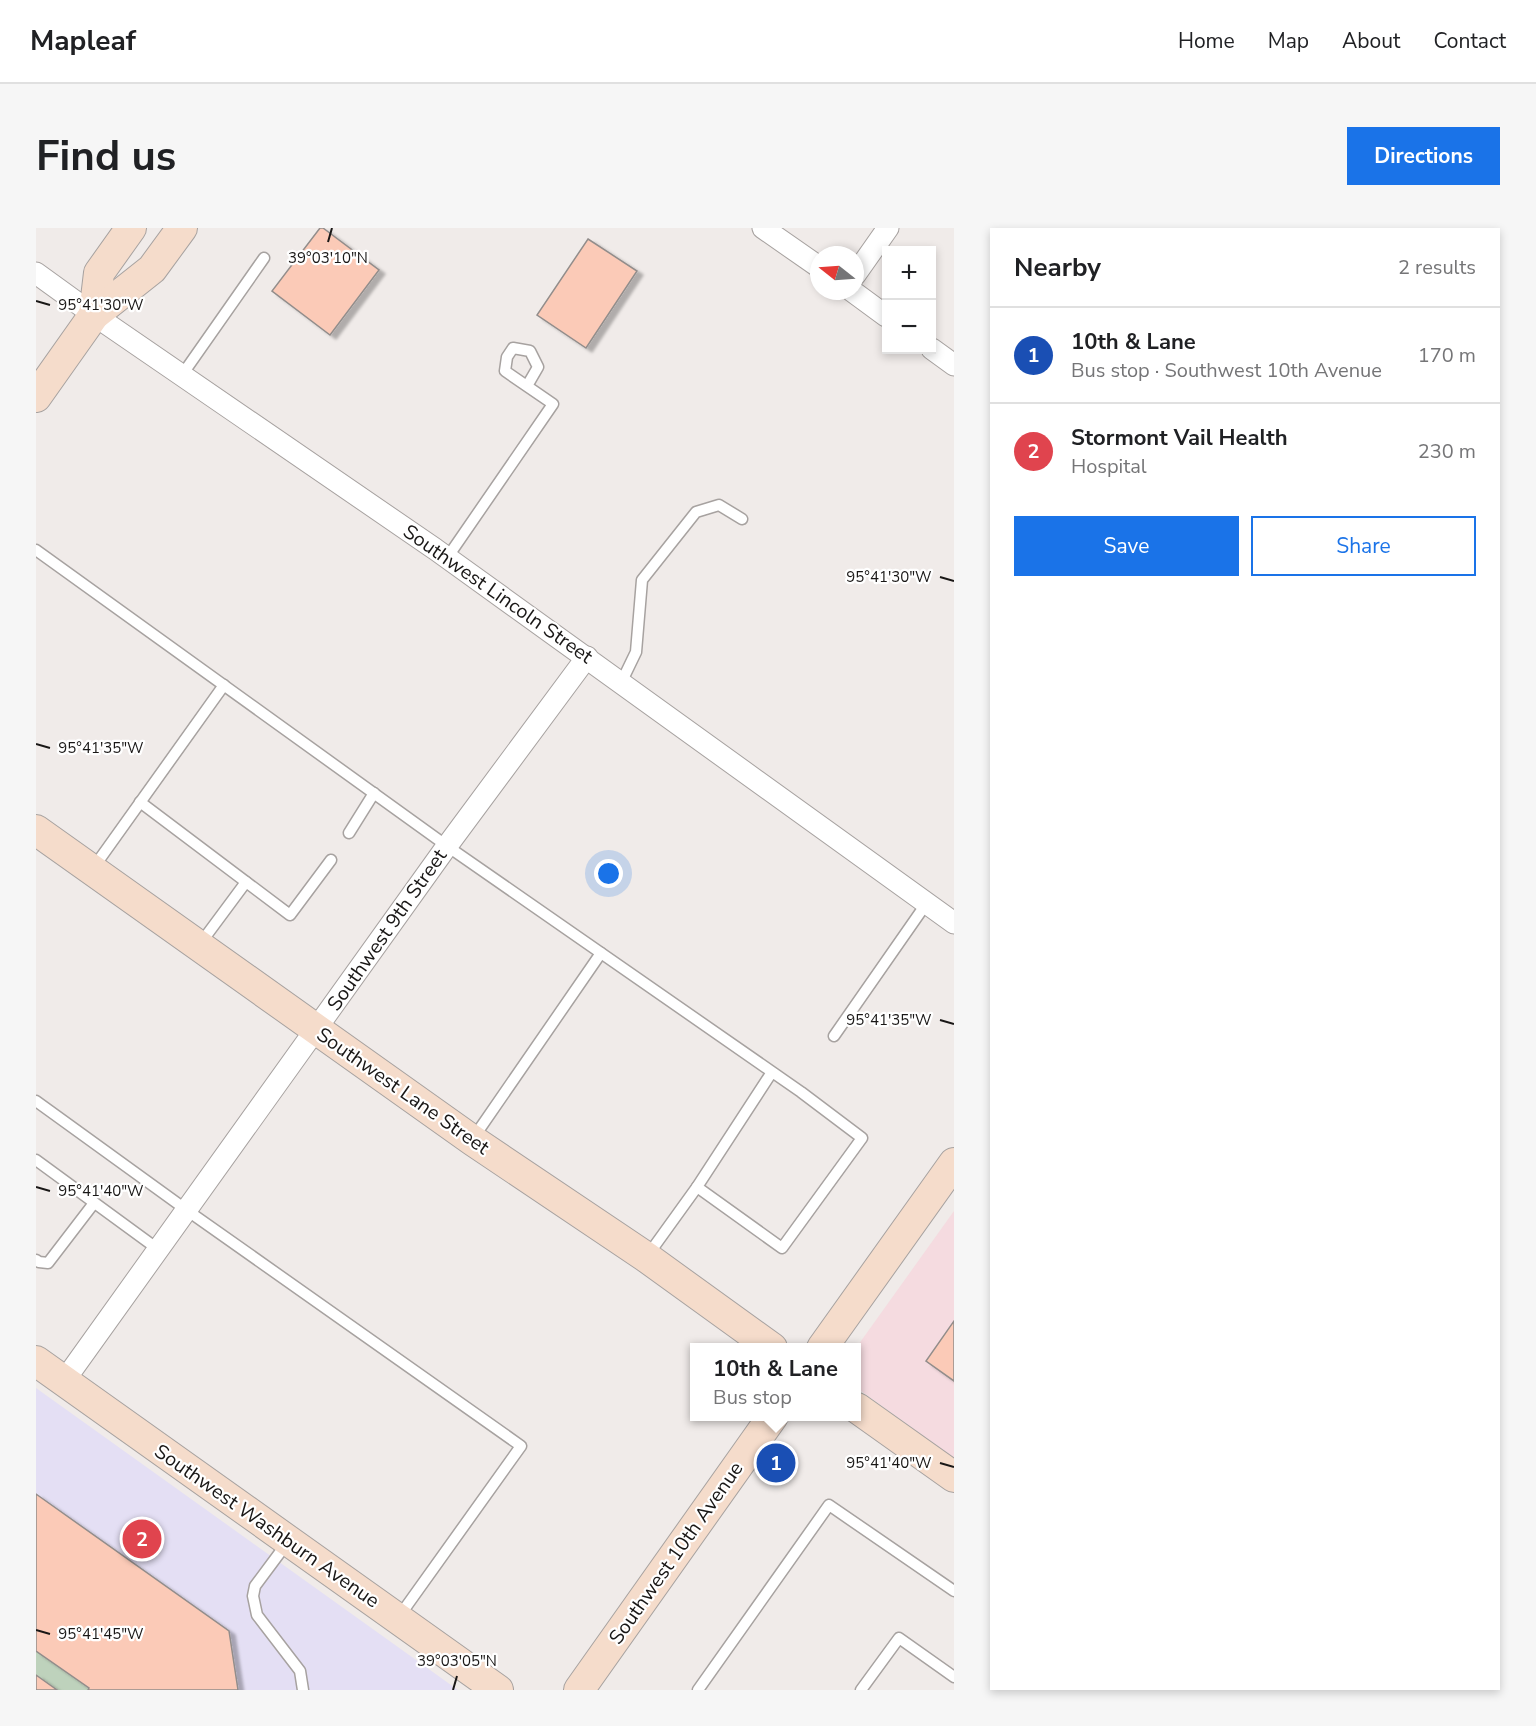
<!DOCTYPE html>
<meta charset="utf-8">
<style>
:root{--surface:#fff;--page:#f6f6f6;--text:#202124;--muted:#757577;--line:#e0e0e0;--accent:#1a73e8}
body{margin:0;font-family:"Nunito Sans",sans-serif;background:var(--page);color:var(--text)}
.controls{position:absolute;right:18px;top:18px;display:grid;overflow:hidden;border-radius:0px;box-shadow:0 3px 9px #0003}
.controls button{width:54px;height:54px;display:grid;place-items:center;padding:0;border:0;border-bottom:2px solid var(--line);background:var(--surface);color:var(--text);font:30px sans-serif}
.compass{position:absolute;left:774px;top:18px;width:54px;height:54px;border-radius:50%;background:var(--surface);box-shadow:0 3px 9px #0003;rotate:287deg}
.you{position:absolute;left:573px;top:646px;width:21px;height:21px;margin:-15px;border:4px solid #fff;border-radius:50%;background:#1a73e8;box-shadow:0 0 0 9px #1a73e833}
.badge{display:grid;place-items:center;width:39px;height:39px;border-radius:50%;background:var(--accent);color:#fff;font-size:20px;font-weight:700}
.pin{position:absolute;translate:-50% -50%;border:3px solid #fff;box-shadow:0 2px 6px #0006}
.popup{position:absolute;left:654px;top:1115px;width:171px;height:78px;box-sizing:border-box;display:grid;place-content:center;border-radius:0px;background:var(--surface);filter:drop-shadow(0 2px 4px #0005);font-size:20px;white-space:nowrap;color:var(--muted)}
.popup b{font-size:22px;color:var(--text)}
.popup::after{content:'';position:absolute;left:50%;top:100%;margin-left:-12px;border:12px solid transparent;border-top-color:var(--surface)}
.list{margin:0;padding:0;list-style:none}
h2{display:flex;justify-content:space-between;align-items:center;height:78px;margin:0;padding:0 24px;font-size:26px}
h2 small{font-size:20px;font-weight:400;color:var(--muted)}
.list li{display:grid;grid-template-columns:39px 1fr auto;gap:18px;align-items:center;box-sizing:border-box;height:96px;padding:0 24px;border-top:2px solid var(--line)}
.list b{display:block;font-size:22px;white-space:nowrap}
.list p{margin:0;font-size:20px;white-space:nowrap;color:var(--muted)}
.list em{font-size:20px;font-style:normal;color:var(--muted)}
.actions{display:flex;gap:12px;padding:18px 24px}
.actions a{flex:1;padding:14px 0;border:2px solid var(--accent);border-radius:0px;text-align:center;font-size:21px;color:var(--accent)}
.actions .main{background:var(--accent);color:#fff}
.map{position:relative;flex:none;width:918px;height:1462px;overflow:hidden;border-radius:0px}
header{display:flex;align-items:center;gap:36px;box-sizing:border-box;height:84px;padding:0 30px;background:var(--surface);border-bottom:2px solid var(--line)}
header strong{font-size:28px}
nav{display:flex;gap:33px;margin-inline-start:auto;font-size:21px}
.intro{display:flex;align-items:center;justify-content:space-between;box-sizing:border-box;height:144px;padding:0 36px}
h1{margin:0;font-size:42px}
.button{padding:15px 27px;border-radius:0px;background:var(--accent);color:#fff;font-size:21px;font-weight:700}
main{display:flex;gap:36px;padding:0 36px}
aside{flex:1;background:var(--surface);border-radius:0px;box-shadow:0 3px 9px #0003}
.map>svg:first-child{display:block}
</style>
<header>
<strong>Mapleaf</strong>
<nav><a>Home</a><a>Map</a><a>About</a><a>Contact</a></nav>
</header>
<div class="intro"><h1>Find us</h1><a class="button">Directions</a></div>
<main>
<div class="map">
<svg width="918" height="1462" viewBox="0 0 918 1462">
<defs>
<filter id="shadow"><feDropShadow dx="6" dy="4" stdDeviation="1.5" flood-color="#0004"/></filter>
</defs>
<rect width="100%" height="100%" fill="#f0ebe9"/>
<polygon fill="#f5dbe0" points="918,983 918,1230 821,1160 820,1120"/>
<polygon fill="#e4dff4" points="0,1160 422,1462 0,1462"/>
<polygon fill="#bed2bc" points="0,1423 53,1460 52,1462 21,1462 0,1447"/>
<g fill="#fbcab7" stroke="#928d8b" stroke-width="1.5" filter="url(#shadow)">
<polygon points="284,0 287,0 343,42 294,107 236,63"/>
<polygon points="552,11 601,43 550,120 501,87"/>
<polygon points="918,1093 918,1153 890,1133"/>
<polygon points="0,1266 193,1403 202,1462 52,1462 53,1460 0,1423"/>
<polygon points="0,1447 21,1462 0,1462"/>
</g>
<g fill="none" stroke-linecap="round" stroke-linejoin="round">
<defs>
<g id="lane">
<polyline points="146,147 228,30"/>
<polyline points="0,322 411,618 765,864 826,910 746,1020 661,959 736,844"/>
<polyline points="411,330 517,176 469,143 471,129 477,120 494,123 502,139 491,158"/>
<polyline points="585,455 600,424 606,352 660,284 683,277 706,291"/>
<polyline points="104,574 254,687 295,632"/>
<polyline points="313,605 338,565"/>
<polyline points="58,639 188,457"/>
<polyline points="164,716 210,654"/>
<polyline points="798,808 890,676"/>
<polyline points="0,873 152,983 485,1218 362,1390"/>
<polyline points="436,912 565,725"/>
<polyline points="0,932 123,1022"/>
<polyline points="612,1027 661,959"/>
<polyline points="0,1032 3,1034 12,1035 58,975"/>
<polyline points="251,1315 219,1358 217,1368 221,1387 264,1443 267,1462"/>
<polyline points="662,1462 793,1277 918,1363"/>
<polyline points="825,1462 863,1410 918,1449"/>
</g>
<g id="street">
<polyline points="727,0 783,39"/>
<polyline points="0,45 58,87 399,321 918,695"/>
<polyline points="819,47 852,0"/>
<polyline points="816,63 850,88"/>
<polyline points="896,121 918,137"/>
<polyline points="28,1153 411,618 551,429"/>
</g>
<g id="secondary">
<polyline points="58,87 63,45 95,0"/>
<polyline points="0,169 58,87 116,41 146,0"/>
<polyline points="0,602 436,912 610,1029 736,1120"/>
<polyline points="786,1120 918,935"/>
<polyline points="0,1133 462,1462"/>
<polyline points="821,1180 918,1249"/>
<polyline points="543,1462 737,1188"/>
</g>
</defs>
<use href="#lane" stroke="#a7a2a0" stroke-width="13"/>
<use href="#street" stroke="#a7a2a0" stroke-width="23"/>
<use href="#secondary" stroke="#a7a2a0" stroke-width="32"/>
<use href="#lane" stroke="#fff" stroke-width="10"/>
<use href="#street" stroke="#fff" stroke-width="21"/>
<use href="#secondary" stroke="#f5dccb" stroke-width="30"/>
</g>
<path fill="none" stroke="#191716" stroke-width="2" d="M 292,14 L 296,0M 0,73 L 14,77M 904,349 L 918,353M 0,516 L 14,520M 904,792 L 918,796M 0,959 L 14,963M 904,1235 L 918,1239M 0,1402 L 14,1406M 417,1462 L 421,1448"/>
<g text-anchor="middle" dominant-baseline="central" stroke-width="4.5" stroke-linejoin="round" paint-order="stroke">
<g font-size="20" fill="#191716" stroke="#fff">
<text transform="translate(462 366) rotate(35)">Southwest Lincoln Street</text>
<text transform="translate(351 702) rotate(-55)">Southwest 9th Street</text>
<text transform="translate(367 863) rotate(35)">Southwest Lane Street</text>
<text transform="translate(231 1298) rotate(35)">Southwest Washburn Avenue</text>
<text transform="translate(640 1325) rotate(-55)">Southwest 10th Avenue</text>
</g>
</g>
<g font-size="15" text-anchor="middle" fill="#191716" stroke="#fff" stroke-width="4.5" stroke-linejoin="round" paint-order="stroke">
<text x="292" y="35">39°03'10"N</text>
<text x="65" y="82">95°41'30"W</text>
<text x="853" y="354">95°41'30"W</text>
<text x="65" y="525">95°41'35"W</text>
<text x="853" y="797">95°41'35"W</text>
<text x="65" y="968">95°41'40"W</text>
<text x="853" y="1240">95°41'40"W</text>
<text x="65" y="1411">95°41'45"W</text>
<text x="421" y="1438">39°03'05"N</text>
</g>
</svg>
<div class="controls">
<button>+</button>
<button>−</button>
</div>
<svg class="compass" viewBox="-18 -18 36 36"><path d="M0-13l5 13h-10z" fill="#e53935"/><path d="M0 13l5-13h-10z" fill="#757577"/></svg>
<div class="you"></div>
<div class="pin badge" style="left:740px;top:1235px;background:#1a4fb4">1</div>
<div class="popup"><b>10th &amp; Lane</b>Bus stop</div>
<div class="pin badge" style="left:106px;top:1311px;background:#e0444e">2</div>
</div>
<aside>
<h2>Nearby<small>2 results</small></h2>
<ul class="list">
<li><span class="badge" style="background:#1a4fb4">1</span><div><b>10th &amp; Lane</b><p>Bus stop · Southwest 10th Avenue</p></div><em>170 m</em></li>
<li><span class="badge" style="background:#e0444e">2</span><div><b>Stormont Vail Health</b><p>Hospital</p></div><em>230 m</em></li>
</ul>
<div class="actions"><a class="main">Save</a><a>Share</a></div>
</aside>
</main>
